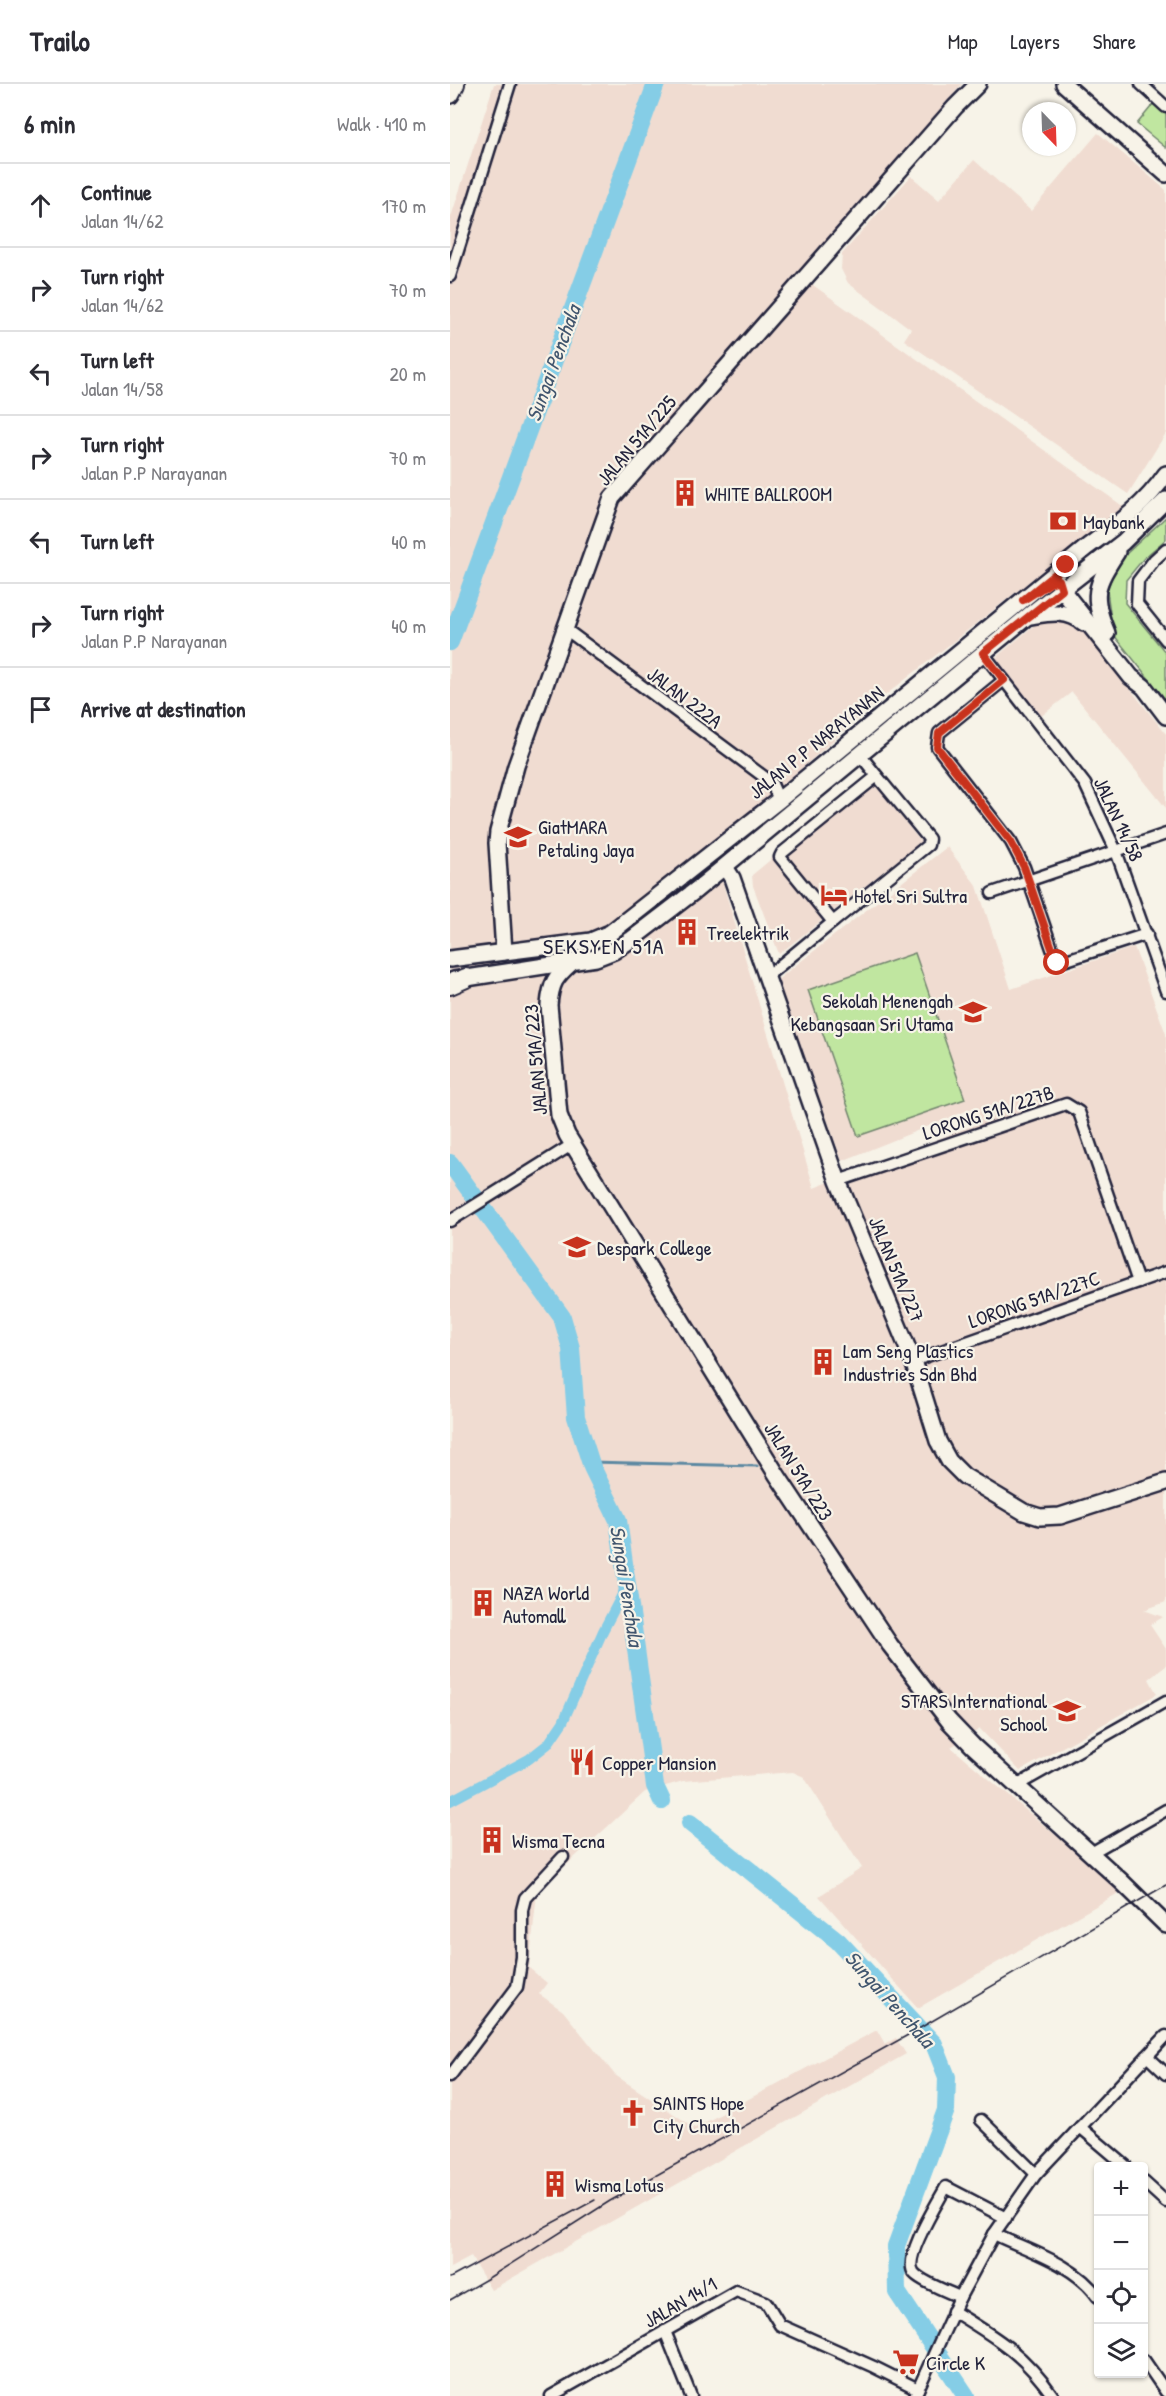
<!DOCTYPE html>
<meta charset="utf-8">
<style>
:root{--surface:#fff;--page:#f7f7f7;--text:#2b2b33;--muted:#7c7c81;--line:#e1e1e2}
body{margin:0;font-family:"Patrick Hand",sans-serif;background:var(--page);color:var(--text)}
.controls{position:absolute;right:18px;bottom:18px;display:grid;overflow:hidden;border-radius:6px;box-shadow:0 2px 4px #0004}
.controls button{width:54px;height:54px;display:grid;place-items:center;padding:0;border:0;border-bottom:2px solid var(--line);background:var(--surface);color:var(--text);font:30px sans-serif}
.compass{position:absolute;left:572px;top:18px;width:54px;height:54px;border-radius:50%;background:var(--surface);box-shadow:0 2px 4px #0004;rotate:157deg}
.stop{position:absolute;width:18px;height:18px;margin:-14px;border:4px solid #c8321e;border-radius:50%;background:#fff}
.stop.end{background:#c8321e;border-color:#fff;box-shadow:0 2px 6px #0008}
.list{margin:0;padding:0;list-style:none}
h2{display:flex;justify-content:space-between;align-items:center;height:78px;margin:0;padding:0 24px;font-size:26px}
h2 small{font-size:20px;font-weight:400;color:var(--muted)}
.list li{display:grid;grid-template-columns:39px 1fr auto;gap:18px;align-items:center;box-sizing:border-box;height:84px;padding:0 24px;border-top:2px solid var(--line)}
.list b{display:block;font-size:22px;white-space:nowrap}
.list p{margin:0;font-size:20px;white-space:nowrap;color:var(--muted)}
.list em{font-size:20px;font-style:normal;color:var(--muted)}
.icon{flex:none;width:33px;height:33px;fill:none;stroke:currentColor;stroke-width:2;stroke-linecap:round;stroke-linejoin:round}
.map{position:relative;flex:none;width:716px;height:2312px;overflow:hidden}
header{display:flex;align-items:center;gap:36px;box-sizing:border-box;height:84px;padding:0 30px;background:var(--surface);border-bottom:2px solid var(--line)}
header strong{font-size:28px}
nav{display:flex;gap:33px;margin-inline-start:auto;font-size:21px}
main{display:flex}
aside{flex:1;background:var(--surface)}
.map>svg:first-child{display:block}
</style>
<header>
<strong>Trailo</strong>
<nav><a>Map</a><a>Layers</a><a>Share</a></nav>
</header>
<main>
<aside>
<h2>6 min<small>Walk · 410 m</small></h2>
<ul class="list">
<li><svg class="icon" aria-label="ahead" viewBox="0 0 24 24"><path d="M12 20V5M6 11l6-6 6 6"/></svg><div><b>Continue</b><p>Jalan 14/62</p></div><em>170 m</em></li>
<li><svg class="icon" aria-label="right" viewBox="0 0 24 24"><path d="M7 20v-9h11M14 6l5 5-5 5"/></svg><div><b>Turn right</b><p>Jalan 14/62</p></div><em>70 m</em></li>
<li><svg class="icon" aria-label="left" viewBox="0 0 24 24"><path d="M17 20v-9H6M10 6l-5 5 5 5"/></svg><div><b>Turn left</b><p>Jalan 14/58</p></div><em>20 m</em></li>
<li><svg class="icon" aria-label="right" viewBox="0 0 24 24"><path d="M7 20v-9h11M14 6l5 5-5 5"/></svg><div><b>Turn right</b><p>Jalan P.P Narayanan</p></div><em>70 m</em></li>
<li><svg class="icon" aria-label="left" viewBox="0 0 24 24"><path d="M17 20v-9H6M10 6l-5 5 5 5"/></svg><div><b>Turn left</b></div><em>40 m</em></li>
<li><svg class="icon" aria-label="right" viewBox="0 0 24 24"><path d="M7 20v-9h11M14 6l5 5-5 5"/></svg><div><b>Turn right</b><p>Jalan P.P Narayanan</p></div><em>40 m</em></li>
<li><svg class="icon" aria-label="arrive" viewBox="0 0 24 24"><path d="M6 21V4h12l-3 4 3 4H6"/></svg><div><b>Arrive at destination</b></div></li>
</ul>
</aside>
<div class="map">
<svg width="716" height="2312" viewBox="0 0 716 2312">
<rect width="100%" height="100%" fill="#f7f3e8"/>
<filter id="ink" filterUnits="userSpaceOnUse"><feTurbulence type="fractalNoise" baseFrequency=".0167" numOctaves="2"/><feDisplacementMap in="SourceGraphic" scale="12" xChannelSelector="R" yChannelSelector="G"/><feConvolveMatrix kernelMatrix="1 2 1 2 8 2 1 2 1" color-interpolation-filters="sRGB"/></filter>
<g filter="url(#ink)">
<g fill="#f0dcd1">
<polygon points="44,0 512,0 349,191 674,423 428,617 262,763 364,1104 531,1038 526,1023 392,1077 327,896 497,763 527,802 561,905 684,863 716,950 716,1518 694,1526 713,1533 700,1541 716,1565 716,1582 699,1595 707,1610 570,1687 530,1645 501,1663 672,1807 468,1924 369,1812 412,1784 354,1693 343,1688 233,1697 195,1708 87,1808 79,1884 97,1899 89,1910 113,1927 165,1991 245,2044 427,1946 435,1960 446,1954 456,1970 41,2206 21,2173 0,2184 0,136"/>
<polygon points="648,49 716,106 716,349 678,410 454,256 461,245 398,199 391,185 392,170 461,92 489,116 524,76 581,127"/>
<polygon points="588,538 627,538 716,650 716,724 622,608 590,633 544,575"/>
<polygon points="420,694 471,758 329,870 303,802 302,791"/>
</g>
<g fill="#c0e6a0" stroke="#71846e" stroke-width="1.5">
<polygon points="705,18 716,29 716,64 687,40"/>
<polygon points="716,433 716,455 694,474 676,496 675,519 716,569 716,616 663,550 657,507 663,489 675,471"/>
<polygon points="465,869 515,1015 408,1052 358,906"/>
</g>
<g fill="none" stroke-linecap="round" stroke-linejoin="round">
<polyline stroke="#5d89a2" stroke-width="3" points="140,1378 307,1382"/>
<polyline stroke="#85cde6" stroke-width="10" points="0,1717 79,1675 98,1660 113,1638 153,1547 178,1499"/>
<g stroke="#85cde6" stroke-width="18">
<polyline points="0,558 206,0"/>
<polyline points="0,1079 112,1233 121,1264 126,1333 142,1383 168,1436 205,1702 212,1717"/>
<polyline points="240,1739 388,1857 484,1960 497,1993 496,2026 446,2162 447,2208 516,2312"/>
</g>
<defs>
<g id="street">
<polyline points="691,0 716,23"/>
<polyline points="0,192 60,0"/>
<polyline points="716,465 704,476 688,497 687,520 716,556"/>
<polyline points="114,544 321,698 329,716"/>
<polyline points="533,569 635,700 666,767 716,907"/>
<polyline points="554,596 489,649 487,663 561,758 574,783 607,879 697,850"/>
<polyline points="411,672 427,692"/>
<polygon points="427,692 479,755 478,761 383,838 330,773 332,769"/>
<polyline points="542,809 716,750"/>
<polyline points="316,893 383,838"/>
<polyline points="388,1097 616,1020 629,1028 688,1198"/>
<polyline points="0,1137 123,1060"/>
<polyline points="463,1277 716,1188"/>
<polyline points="566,1702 716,1617"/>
<polyline points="641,1769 716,1726"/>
<polyline points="697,1972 716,1990"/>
<polyline points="0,1992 67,1903 72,1873 72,1826 75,1814 113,1773"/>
<polyline points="531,2036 586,2090"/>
<polyline points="630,2043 676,2082"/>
<polyline points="694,2098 716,2118"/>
<path d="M 544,2150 C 579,2167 625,2180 648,2213"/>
<path d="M 510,2213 C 498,2208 472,2198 464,2189 C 452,2175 488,2118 496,2103 L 556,2134"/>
<path d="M 503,2227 C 547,2254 573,2269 603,2312"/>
<polyline points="215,2247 241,2312"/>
<polyline points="694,2276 716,2308"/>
<polyline points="101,2312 286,2207 316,2218 330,2241 424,2283 468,2305"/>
<polyline points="465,2312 510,2213 544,2150 586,2090 716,1952"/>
</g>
<g id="secondary">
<polyline points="614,0 716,90"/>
<polyline points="609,499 612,506 681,593 694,603 716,632"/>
<path d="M 580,532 C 600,529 617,525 634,539"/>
<path d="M 657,549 C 641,511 645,502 667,468"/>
<polyline points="275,783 282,794 388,1097 463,1277 488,1357 499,1377 514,1392 574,1428 590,1433 610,1432 716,1398"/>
<polyline points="54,868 47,759 48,748 66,682 162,414 505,23 528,0"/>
<path d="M 0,875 L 141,857 L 160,849 L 329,716 L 637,463 C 667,441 695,421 716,390"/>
<path d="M 121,879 C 105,893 101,899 99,921 L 109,1031 L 117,1051 L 327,1391 L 440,1561 L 499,1637 L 523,1662 L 671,1797 L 716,1841"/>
<polyline points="4,896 146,874 164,867 182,855 246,806 578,532 673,458 716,416"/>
</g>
<g id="highway">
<polyline points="0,10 5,0"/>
<polyline points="0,901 16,894"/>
</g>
</defs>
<use href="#street" stroke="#22223b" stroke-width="15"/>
<use href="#secondary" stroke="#22223b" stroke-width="20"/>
<use href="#highway" stroke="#22223b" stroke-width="22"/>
<use href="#street" stroke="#f7f3e8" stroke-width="10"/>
<use href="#secondary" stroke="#f7f3e8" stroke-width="15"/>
<use href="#highway" stroke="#f7f3e8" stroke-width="18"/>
<g stroke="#22223b" stroke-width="1.5">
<polyline points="0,2194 145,2116"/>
<polyline points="0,2216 40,2193 160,2117 458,1951 716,1801"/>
</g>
</g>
</g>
<g fill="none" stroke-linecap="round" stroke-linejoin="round" filter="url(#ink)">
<polyline stroke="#c8321e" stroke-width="8" points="607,879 574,783 561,758 487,663 489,649 554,596 533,569 612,506 609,496 600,499 573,516 616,481"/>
</g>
<defs>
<symbol id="building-bare" viewBox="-9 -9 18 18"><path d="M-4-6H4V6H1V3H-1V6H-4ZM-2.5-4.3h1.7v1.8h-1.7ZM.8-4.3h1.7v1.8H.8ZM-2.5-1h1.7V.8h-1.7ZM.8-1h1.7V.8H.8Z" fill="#c8321e" stroke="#f7f3e8" stroke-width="2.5" paint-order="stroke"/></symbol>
<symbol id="bank-bare" viewBox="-9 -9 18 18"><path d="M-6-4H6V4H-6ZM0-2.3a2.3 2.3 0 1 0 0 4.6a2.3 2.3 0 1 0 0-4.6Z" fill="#c8321e" stroke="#f7f3e8" stroke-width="2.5" paint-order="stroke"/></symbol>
<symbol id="university-bare" viewBox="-9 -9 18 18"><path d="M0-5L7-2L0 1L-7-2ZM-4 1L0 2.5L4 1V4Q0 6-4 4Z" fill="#c8321e" stroke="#f7f3e8" stroke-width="2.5" paint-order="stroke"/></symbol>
<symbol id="hotel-bare" viewBox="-9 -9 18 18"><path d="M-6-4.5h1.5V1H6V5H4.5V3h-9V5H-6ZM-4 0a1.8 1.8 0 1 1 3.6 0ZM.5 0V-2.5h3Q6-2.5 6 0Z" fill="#c8321e" stroke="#f7f3e8" stroke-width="2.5" paint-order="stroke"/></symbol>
<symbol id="school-bare" viewBox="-9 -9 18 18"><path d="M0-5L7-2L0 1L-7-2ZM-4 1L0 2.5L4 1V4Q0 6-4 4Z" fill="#c8321e" stroke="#f7f3e8" stroke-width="2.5" paint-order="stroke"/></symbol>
<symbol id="restaurant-bare" viewBox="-9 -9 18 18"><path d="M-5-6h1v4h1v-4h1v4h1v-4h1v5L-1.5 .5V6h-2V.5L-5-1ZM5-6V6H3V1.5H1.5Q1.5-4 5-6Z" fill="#c8321e" stroke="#f7f3e8" stroke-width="2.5" paint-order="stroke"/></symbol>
<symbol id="church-bare" viewBox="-9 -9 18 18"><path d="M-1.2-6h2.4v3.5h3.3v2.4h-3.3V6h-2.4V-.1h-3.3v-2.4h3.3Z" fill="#c8321e" stroke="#f7f3e8" stroke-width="2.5" paint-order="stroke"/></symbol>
<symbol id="supermarket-bare" viewBox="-9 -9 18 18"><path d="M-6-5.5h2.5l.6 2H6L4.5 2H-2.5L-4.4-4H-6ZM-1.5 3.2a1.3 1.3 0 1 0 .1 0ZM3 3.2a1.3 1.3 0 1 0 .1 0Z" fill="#c8321e" stroke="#f7f3e8" stroke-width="2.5" paint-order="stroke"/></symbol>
</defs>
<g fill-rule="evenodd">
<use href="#building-bare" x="216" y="390" width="38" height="38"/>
<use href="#bank-bare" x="594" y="418" width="38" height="38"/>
<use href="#university-bare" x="49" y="734" width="38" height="38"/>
<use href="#hotel-bare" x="365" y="792" width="38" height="38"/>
<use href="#building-bare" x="218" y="829" width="38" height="38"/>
<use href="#school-bare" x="504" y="909" width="38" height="38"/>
<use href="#university-bare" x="108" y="1144" width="38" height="38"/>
<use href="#building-bare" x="354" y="1259" width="38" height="38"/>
<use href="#building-bare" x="14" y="1500" width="38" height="38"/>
<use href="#school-bare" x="598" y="1608" width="38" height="38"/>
<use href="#restaurant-bare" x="113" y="1659" width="38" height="38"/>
<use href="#building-bare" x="23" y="1737" width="38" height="38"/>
<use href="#church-bare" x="164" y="2010" width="38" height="38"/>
<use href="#building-bare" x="86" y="2081" width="38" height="38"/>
<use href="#supermarket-bare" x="437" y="2259" width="38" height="38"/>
</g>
<g text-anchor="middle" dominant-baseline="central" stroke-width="4.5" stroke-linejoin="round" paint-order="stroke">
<g font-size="20" fill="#22223b" stroke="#f7f3e8">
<text transform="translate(186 356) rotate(-50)">JALAN 51A/225</text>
<text transform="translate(235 613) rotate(37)">JALAN 222A</text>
<text transform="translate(366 658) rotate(-39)">JALAN P.P NARAYANAN</text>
<text transform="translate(669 735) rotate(65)">JALAN 14/58</text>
<text transform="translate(85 976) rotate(-95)">JALAN 51A/223</text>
<text transform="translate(538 1028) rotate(-18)">LORONG 51A/227B</text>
<text transform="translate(447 1185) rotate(67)">JALAN 51A/227</text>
<text transform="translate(584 1215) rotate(-19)">LORONG 51A/227C</text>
<text transform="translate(349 1387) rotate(58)">JALAN 51A/223</text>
<text transform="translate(230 2218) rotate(-30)">JALAN 14/1</text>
</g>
<g font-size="20" fill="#22223b" stroke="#f7f3e8" text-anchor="start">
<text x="255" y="409">WHITE BALLROOM</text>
<text x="633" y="437">Maybank</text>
<text x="88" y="742">GiatMARA<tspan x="88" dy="23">Petaling Jaya</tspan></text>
<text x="404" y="811">Hotel Sri Sultra</text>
<text x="257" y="848">Treelektrik</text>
<text x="503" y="916" text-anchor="end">Sekolah Menengah<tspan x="503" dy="23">Kebangsaan Sri Utama</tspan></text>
<text x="147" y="1163">Despark College</text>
<text x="393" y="1266">Lam Seng Plastics<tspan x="393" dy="23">Industries Sdn Bhd</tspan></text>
<text x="53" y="1508">NAZA World<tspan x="53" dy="23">Automall</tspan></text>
<text x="597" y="1616" text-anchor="end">STARS International<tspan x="597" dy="23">School</tspan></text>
<text x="152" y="1678">Copper Mansion</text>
<text x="62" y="1756">Wisma Tecna</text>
<text x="203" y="2018">SAINTS Hope<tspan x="203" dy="23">City Church</tspan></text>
<text x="125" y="2100">Wisma Lotus</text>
<text x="476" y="2278">Circle K</text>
</g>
<g font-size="21" font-style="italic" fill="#40556e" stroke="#f7f3e8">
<text transform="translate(103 279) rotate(-70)">Sungai Penchala</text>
<text transform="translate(177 1502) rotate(81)">Sungai Penchala</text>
<text transform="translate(440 1915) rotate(48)">Sungai Penchala</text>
</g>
<g font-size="22" letter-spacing="1.5" fill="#22223b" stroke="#f7f3e8">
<text x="154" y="862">SEKSYEN 51A</text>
</g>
</g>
</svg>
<div class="controls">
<button>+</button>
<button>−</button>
<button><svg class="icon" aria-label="locate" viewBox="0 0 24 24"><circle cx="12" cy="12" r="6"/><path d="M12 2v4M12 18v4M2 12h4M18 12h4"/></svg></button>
<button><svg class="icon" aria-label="layers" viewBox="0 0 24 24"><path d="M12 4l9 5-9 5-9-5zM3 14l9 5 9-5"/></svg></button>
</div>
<svg class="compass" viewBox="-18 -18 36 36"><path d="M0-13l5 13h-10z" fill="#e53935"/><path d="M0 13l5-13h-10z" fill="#7c7c81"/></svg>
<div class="stop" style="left:607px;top:879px"></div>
<div class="stop end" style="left:616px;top:481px"></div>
</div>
</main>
